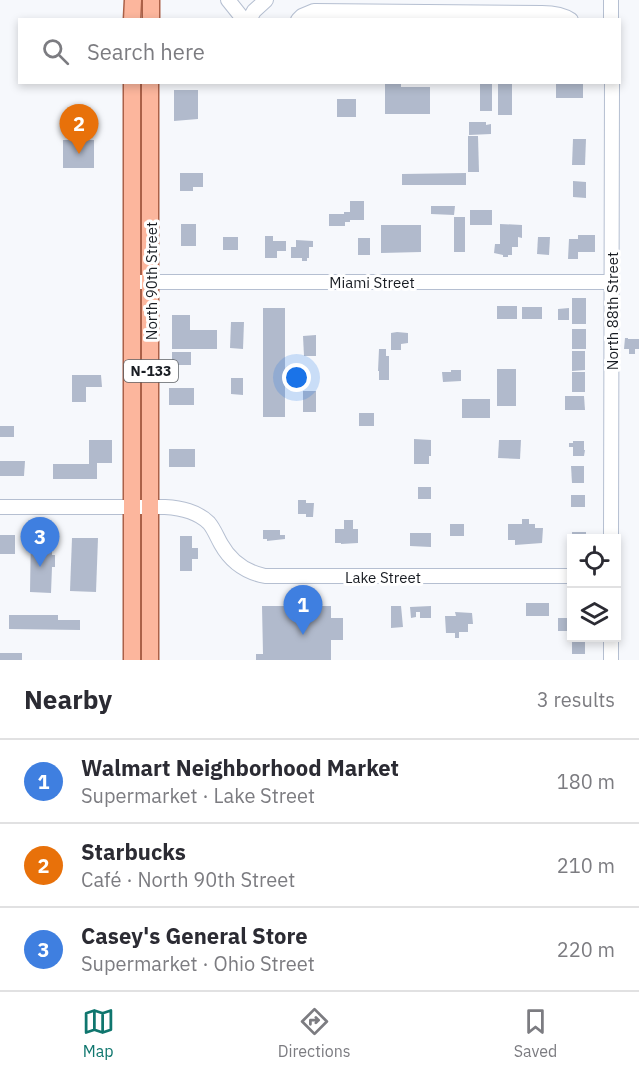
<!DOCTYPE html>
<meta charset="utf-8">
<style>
:root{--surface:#fff;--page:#f2f2f3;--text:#2b2b33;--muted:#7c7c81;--line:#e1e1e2;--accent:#0f766e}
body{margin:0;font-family:"IBM Plex Sans",sans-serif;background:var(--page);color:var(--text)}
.controls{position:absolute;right:18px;bottom:18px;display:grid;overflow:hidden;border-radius:0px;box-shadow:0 3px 9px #0003}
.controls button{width:54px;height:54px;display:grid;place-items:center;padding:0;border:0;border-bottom:2px solid var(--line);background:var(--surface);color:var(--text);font:30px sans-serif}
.you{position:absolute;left:297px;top:378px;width:21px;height:21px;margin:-15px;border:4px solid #fff;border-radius:50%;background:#1a73e8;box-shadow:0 0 0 9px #1a73e833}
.badge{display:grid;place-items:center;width:39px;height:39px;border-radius:50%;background:var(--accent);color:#fff;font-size:20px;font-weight:700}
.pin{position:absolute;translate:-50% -50px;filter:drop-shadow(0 2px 3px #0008)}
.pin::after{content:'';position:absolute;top:32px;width:21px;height:18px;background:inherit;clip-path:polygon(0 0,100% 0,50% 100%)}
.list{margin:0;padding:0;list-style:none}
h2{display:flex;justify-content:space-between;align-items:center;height:78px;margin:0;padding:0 24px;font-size:26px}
h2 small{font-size:20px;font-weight:400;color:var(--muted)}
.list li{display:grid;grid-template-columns:39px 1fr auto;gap:18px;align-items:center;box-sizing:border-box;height:84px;padding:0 24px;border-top:2px solid var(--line)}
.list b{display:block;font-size:22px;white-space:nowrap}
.list p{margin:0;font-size:20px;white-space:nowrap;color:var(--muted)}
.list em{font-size:20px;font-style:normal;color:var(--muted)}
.icon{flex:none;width:33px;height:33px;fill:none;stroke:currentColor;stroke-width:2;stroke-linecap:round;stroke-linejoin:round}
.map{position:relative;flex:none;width:639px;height:660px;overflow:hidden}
.search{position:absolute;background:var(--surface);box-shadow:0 3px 9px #0003;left:18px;right:18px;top:18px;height:66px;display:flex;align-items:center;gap:15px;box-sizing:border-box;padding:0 21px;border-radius:0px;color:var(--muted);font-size:22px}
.sheet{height:330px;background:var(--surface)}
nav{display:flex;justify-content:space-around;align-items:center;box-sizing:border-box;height:84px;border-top:2px solid var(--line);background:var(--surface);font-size:16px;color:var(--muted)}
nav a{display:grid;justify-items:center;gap:3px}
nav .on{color:var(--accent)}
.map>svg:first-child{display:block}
</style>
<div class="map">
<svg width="639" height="660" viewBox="0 0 639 660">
<rect width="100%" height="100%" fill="#f6f8fc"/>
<g fill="#b1bacc">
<polygon points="385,82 401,82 401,87 430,87 430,114 385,114"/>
<rect x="480" y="82" width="12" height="29"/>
<rect x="498" y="82" width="14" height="33"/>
<rect x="556" y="82" width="27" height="16"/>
<polygon points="174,90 198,90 198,119 174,121"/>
<rect x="337" y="99" width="19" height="18"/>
<polygon points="469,122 486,122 486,125 491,124 491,134 469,135"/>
<polygon points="468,136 478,136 479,172 468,172"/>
<polygon points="573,139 586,139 585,165 572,165"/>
<rect x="63" y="140" width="31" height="28"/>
<polygon points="180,173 203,173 203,187 193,187 193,191 180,191"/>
<polygon points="466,173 466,185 402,185 402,174"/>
<polygon points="573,181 586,182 586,198 573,197"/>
<polygon points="350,201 364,201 364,220 350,220 350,222 345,222 345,226 329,226 329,214 344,214 344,212 350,212"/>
<polygon points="431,206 455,206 454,215 431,214"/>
<rect x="470" y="210" width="22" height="15"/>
<rect x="454" y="217" width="11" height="35"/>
<rect x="181" y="224" width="15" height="22"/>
<polygon points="500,224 522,225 522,238 518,237 518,247 512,247 512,255 508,255 508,257 503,257 503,255 494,253 495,244 500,244"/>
<polygon points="381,225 421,225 421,252 381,253"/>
<polygon points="578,235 595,235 595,252 578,252 578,259 568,259 569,239 578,239"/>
<polygon points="265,236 273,236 273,241 286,241 286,251 277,251 277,258 265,258"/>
<rect x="223" y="237" width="15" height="13"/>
<polygon points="538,237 550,237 549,255 537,254"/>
<rect x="358" y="238" width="12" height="17"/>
<polygon points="296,240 313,241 313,247 309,247 309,258 307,258 307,261 302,261 302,258 291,258 291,247 296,247"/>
<rect x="572" y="298" width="14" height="26"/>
<rect x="497" y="306" width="20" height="13"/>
<rect x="522" y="307" width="20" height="12"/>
<rect x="263" y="308" width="22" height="109"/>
<polygon points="569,308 569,320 558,320 558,309"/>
<polygon points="172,315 190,315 190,330 217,330 217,349 172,349"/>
<polygon points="231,322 244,322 243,349 230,348"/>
<rect x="572" y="329" width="14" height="20"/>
<polygon points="397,332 408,333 408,343 401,344 401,350 391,350 391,333"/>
<polygon points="316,335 316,356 304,356 303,336"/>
<polygon points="625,338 628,338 628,339 639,339 639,349 635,349 635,354 629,354 629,349 624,349"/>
<polygon points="379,349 386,349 386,356 389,356 389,380 379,380 379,371 378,371"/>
<polygon points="572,351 585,351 585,370 572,371"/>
<rect x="172" y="352" width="19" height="13"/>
<rect x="497" y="369" width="19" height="37"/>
<polygon points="451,370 461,370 461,381 443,382 442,372 451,372"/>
<rect x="572" y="372" width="13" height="20"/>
<polygon points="72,375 101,375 102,387 86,387 86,402 72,402"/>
<polygon points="231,378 243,378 243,395 231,394"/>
<rect x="169" y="388" width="25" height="17"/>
<rect x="303" y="391" width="13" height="21"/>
<polygon points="565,396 584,396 585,410 565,410"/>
<rect x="462" y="399" width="28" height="19"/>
<rect x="359" y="413" width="15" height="13"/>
<rect x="0" y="426" width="14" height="11"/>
<polygon points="414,439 431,440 431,456 429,456 429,464 414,464"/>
<polygon points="89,440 112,440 112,463 97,463 97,479 53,479 53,464 89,464"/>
<polygon points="499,440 521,440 520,459 498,458"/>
<polygon points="573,441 584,441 584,450 585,450 584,456 573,456 573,447 569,447 569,443 573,443"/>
<rect x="169" y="449" width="26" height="18"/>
<polygon points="0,461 25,461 24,476 0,476"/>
<polygon points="571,466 584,466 584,483 572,483"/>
<rect x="418" y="487" width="13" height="12"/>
<rect x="571" y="495" width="14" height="12"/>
<polygon points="298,500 306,500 306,503 314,503 313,517 306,517 306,514 298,514"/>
<polygon points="522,519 529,519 529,524 535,524 535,528 543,528 542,543 515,545 515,540 508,540 508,524 522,524"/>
<polygon points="344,520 353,520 353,529 358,529 358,543 341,544 341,543 335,543 335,529 344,529"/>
<rect x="450" y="524" width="14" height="12"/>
<polygon points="263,530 280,530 280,535 285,535 285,539 267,541 267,539 263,539"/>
<rect x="572" y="532" width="14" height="6"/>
<polygon points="31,533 52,534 52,555 55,555 55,567 52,567 51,593 30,592"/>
<polygon points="410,533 431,533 431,547 410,546"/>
<rect x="0" y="535" width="15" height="19"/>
<polygon points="180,536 192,536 192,548 198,548 198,559 192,559 192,571 180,571"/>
<polygon points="72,538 98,538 96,592 70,591"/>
<rect x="526" y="603" width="23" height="13"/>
<polygon points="262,606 331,606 331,618 343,618 343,640 331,640 331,660 256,660 256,654 263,654"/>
<polygon points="391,606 401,606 403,627 391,628"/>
<polygon points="431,606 431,618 420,618 420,612 416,612 416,617 411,618 410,607"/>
<polygon points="455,612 472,613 473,624 468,624 468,632 459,632 459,638 455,638 455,633 446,633 445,616 456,616"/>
<polygon points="9,615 58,615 58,620 80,620 80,630 9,629"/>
<rect x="558" y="618" width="14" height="13"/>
<rect x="572" y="638" width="13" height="16"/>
<rect x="0" y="653" width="22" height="7"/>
</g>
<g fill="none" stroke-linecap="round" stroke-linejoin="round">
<defs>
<g id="minor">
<polyline points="228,0 244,20"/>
<polyline points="611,0 611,20"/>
<polyline points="249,20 254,11 266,0"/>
<path d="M 298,20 L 302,16 L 314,11 L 542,13 C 552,13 562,14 571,20"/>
<polyline points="132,282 612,282"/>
<path d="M 0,507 L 165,507 C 181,508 197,511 209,523 C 214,529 217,537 221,544 C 231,562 245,572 265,576 L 572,576"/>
<polyline points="611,538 612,82"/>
<polyline points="611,638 611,660"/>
</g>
<g id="major">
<polyline points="132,20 133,0"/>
<polyline points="151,20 151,0"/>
<polyline points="150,82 150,660"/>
<polyline points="132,660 132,82"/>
</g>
</defs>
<use href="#minor" stroke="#b5bfd1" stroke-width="16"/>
<use href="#major" stroke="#ab6148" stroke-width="19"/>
<use href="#minor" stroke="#fff" stroke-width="14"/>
<use href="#major" stroke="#fcb69d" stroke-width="16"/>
</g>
<g text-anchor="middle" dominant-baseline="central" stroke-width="6" stroke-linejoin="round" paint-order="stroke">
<rect fill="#fff" stroke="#5e6165" stroke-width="1.5" x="124" y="360" width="54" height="22" rx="4.5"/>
<g font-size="14" font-weight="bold" fill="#191d23">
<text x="151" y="371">N-133</text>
</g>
<g font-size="15" fill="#191d23" stroke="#fff">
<text transform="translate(151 281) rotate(-90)">North 90th Street</text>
<text x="372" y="282">Miami Street</text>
<text transform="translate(612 311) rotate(-90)">North 88th Street</text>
<text x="383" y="577">Lake Street</text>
</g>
</g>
</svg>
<div class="controls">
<button><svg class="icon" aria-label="locate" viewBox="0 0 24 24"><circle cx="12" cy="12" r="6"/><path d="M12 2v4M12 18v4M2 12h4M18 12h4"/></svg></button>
<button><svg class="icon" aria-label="layers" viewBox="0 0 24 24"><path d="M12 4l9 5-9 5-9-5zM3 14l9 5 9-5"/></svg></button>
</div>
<div class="you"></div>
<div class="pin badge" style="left:303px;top:635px;background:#3f7fe0">1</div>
<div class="pin badge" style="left:79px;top:154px;background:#e8710a">2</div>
<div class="pin badge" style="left:40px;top:567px;background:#3f7fe0">3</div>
<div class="search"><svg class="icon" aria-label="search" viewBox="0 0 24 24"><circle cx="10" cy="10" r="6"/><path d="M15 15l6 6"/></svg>Search here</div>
</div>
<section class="sheet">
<h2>Nearby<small>3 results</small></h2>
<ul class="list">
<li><span class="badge" style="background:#3f7fe0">1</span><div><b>Walmart Neighborhood Market</b><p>Supermarket · Lake Street</p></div><em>180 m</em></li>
<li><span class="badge" style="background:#e8710a">2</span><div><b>Starbucks</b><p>Café · North 90th Street</p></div><em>210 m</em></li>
<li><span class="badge" style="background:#3f7fe0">3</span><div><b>Casey's General Store</b><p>Supermarket · Ohio Street</p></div><em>220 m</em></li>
</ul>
</section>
<nav>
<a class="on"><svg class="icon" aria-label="map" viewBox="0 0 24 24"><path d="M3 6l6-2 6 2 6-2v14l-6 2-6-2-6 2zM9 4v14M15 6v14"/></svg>Map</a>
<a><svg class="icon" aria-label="directions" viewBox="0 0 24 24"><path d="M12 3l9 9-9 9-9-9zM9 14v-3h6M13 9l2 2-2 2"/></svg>Directions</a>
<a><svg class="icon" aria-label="saved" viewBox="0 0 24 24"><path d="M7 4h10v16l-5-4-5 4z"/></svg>Saved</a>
</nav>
